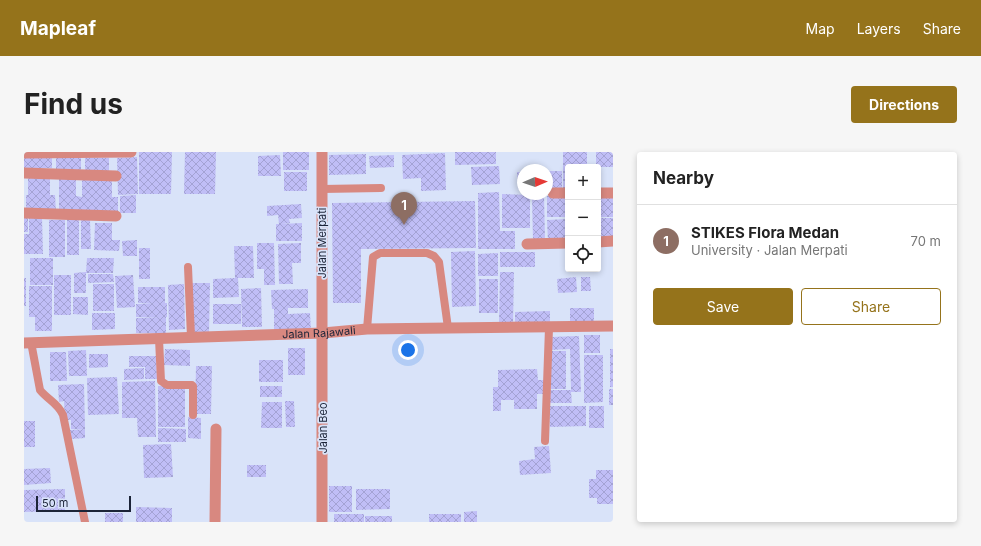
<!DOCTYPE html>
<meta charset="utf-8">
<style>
:root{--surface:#fff;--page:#f6f6f6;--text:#222;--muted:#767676;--line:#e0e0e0;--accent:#95731b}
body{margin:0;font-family:Inter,sans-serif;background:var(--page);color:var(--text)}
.controls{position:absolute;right:12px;top:12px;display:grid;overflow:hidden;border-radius:4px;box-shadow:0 2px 6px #0003}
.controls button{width:36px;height:36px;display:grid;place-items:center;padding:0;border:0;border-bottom:1px solid var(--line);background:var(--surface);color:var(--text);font:20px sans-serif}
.compass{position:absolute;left:493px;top:12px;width:36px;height:36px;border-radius:50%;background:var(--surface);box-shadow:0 2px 6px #0003;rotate:88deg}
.scale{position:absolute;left:12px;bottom:10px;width:95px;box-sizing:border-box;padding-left:4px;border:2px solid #1c2438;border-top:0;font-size:11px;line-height:14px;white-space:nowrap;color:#1c2438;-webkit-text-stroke:3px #d9e3f9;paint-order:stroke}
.you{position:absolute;left:384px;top:198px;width:14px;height:14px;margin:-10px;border:3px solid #fff;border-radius:50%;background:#1a73e8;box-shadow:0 0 0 6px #1a73e833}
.badge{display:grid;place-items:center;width:26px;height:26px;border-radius:50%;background:var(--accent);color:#fff;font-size:13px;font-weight:700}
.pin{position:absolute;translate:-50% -33px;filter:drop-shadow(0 1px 2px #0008)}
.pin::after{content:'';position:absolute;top:21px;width:14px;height:12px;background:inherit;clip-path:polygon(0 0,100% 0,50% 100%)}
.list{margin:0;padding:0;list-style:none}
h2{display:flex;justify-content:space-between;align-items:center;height:52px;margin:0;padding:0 16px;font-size:17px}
h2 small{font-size:13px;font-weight:400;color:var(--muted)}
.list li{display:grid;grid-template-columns:26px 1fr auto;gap:12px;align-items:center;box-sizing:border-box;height:72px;padding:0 16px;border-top:1px solid var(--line)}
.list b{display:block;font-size:15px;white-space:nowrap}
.list p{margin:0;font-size:13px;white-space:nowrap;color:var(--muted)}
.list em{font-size:13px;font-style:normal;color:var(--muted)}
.actions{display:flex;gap:8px;padding:12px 16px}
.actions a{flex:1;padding:9px 0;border:1px solid var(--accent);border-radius:4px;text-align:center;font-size:14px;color:var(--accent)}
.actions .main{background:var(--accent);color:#fff}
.icon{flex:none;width:22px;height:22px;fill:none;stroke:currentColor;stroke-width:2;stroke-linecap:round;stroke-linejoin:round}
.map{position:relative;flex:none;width:589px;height:370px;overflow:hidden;border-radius:4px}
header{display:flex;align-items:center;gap:24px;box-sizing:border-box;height:56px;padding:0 20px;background:var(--accent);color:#fff}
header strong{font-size:19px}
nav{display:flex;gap:22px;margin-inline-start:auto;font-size:14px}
.intro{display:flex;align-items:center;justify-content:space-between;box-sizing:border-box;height:96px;padding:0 24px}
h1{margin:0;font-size:28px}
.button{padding:10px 18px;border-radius:4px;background:var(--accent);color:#fff;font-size:14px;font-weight:700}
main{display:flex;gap:24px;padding:0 24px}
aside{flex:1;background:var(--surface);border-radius:4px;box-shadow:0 2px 6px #0003}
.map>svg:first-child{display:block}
</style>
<header>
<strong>Mapleaf</strong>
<nav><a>Map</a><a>Layers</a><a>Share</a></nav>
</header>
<div class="intro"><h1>Find us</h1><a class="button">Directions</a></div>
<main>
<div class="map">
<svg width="589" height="370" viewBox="0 0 589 370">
<defs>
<pattern id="building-cross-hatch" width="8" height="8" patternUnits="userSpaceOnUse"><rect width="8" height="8" fill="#c0bef6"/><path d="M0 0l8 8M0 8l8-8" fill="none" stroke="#a4a3d4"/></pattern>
</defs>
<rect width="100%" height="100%" fill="#d9e3f9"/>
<g fill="url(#building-cross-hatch)">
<polygon points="115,0 148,0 147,42 115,42"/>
<polygon points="161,0 192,0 191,42 160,42"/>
<rect x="259" y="0" width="26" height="18"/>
<polygon points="431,0 472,0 472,12 431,13"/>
<polygon points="539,0 563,0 563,15 544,15 544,40 539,40"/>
<rect x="572" y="0" width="17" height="15"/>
<polygon points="421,1 422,38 397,39 397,26 379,27 378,3"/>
<polygon points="342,2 342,22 305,23 305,3"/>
<rect x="0" y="3" width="28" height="13"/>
<polygon points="256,3 257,24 234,24 234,4"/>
<polygon points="370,3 370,15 346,16 345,4"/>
<polygon points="113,5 114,42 94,43 93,6"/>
<rect x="32" y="6" width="25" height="16"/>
<rect x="61" y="6" width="24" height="15"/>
<polygon points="475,14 476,32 448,33 447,15"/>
<rect x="523" y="19" width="15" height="18"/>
<rect x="260" y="20" width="23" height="19"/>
<polygon points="493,20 499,20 499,37 494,37"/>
<polygon points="35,24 52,24 52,44 58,45 58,25 88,25 88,45 94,45 94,59 35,59"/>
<polygon points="4,25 26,25 26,43 31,43 32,60 2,60 2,43 4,43"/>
<polygon points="475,40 476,79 491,79 491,97 454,97 454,41"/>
<polygon points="478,42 506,43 506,76 478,76"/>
<polygon points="112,43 112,61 96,61 96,44"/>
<polygon points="508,44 520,44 521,88 509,88"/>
<rect x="523" y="44" width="21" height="21"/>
<rect x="574" y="44" width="15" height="21"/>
<polygon points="451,49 452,96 337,97 337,151 309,151 308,51"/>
<polygon points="277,52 278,66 265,67 266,71 257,72 278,71 278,89 252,89 252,72 255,72 254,63 243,64 243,54"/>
<rect x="0" y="63" width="4" height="17"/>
<polygon points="5,65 18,65 19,102 0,102 0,82 5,82"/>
<rect x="574" y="66" width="15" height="22"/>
<rect x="43" y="67" width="12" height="36"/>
<polygon points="544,67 544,89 524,89 523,68"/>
<rect x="25" y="68" width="16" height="37"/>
<polygon points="57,68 66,68 67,97 57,97"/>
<polygon points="71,71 88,71 88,88 96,88 95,99 70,98"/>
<polygon points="113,88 113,104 99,104 98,89"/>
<polygon points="233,91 250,91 251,133 240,133 240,117 233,117"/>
<polygon points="277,91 277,111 268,111 269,132 255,132 254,92"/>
<polygon points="210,94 229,94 230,126 214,126 215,145 189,146 189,127 211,126"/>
<rect x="115" y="96" width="11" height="31"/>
<polygon points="451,99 452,154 428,155 427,100"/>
<rect x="476" y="100" width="35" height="15"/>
<polygon points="474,101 474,124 454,124 454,102"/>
<rect x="6" y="106" width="23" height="27"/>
<polygon points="63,106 90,106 89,121 62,121"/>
<polygon points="62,120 62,141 50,141 50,121"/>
<polygon points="476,120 490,120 489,172 475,172"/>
<polygon points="64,122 89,122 90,130 64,131"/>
<rect x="30" y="123" width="17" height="40"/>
<polygon points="109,123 111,155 93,156 91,124"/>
<polygon points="552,125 553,140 534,141 533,127"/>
<polygon points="557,125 566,125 567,139 557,139"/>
<rect x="0" y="126" width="2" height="28"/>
<rect x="455" y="127" width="19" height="34"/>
<polygon points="168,131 186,131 185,180 168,180"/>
<rect x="69" y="132" width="21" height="27"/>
<polygon points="160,132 161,177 145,178 144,133"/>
<polygon points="5,134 28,134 28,179 11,179 11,165 5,165"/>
<polygon points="114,135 141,135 141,151 143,151 143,165 142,165 142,181 112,181 112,166 135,165 112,165 112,152 129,152 114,151"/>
<polygon points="237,136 238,175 218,175 217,137"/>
<polygon points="284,137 284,156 264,156 264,162 286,161 287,179 250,180 250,157 248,157 247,138"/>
<polygon points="49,145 64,145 64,163 49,162"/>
<rect x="189" y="152" width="28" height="20"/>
<rect x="546" y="156" width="24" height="13"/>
<polygon points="526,159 526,172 491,172 491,160"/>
<polygon points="68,161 91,161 91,177 68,178"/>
<rect x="560" y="183" width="16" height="18"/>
<polygon points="555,184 557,240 547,240 548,251 525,251 524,238 547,238 546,197 527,198 527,185"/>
<rect x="264" y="196" width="17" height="27"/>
<polygon points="141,197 166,198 166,214 140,213"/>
<rect x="586" y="197" width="3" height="38"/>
<polygon points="62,198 63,224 45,224 44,199"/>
<rect x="527" y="199" width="15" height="38"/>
<polygon points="26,200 42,200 43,229 26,229"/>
<polygon points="65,202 84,202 84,215 65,216"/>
<polygon points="560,203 579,203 579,250 560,251"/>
<polygon points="105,204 132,204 133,227 121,227 121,215 105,215"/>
<rect x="235" y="208" width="24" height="22"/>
<polygon points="172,214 188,214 187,262 171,262"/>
<polygon points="120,216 120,227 100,228 100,217"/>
<polygon points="513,217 514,228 520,228 520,242 513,242 513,257 490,257 490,248 477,248 477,259 469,259 469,235 474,235 474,218"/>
<polygon points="93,225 95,262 64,263 63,226"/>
<polygon points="131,229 132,285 114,285 113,266 98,266 98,230"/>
<polygon points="60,232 61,277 47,277 47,268 41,268 40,249 35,250 34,233"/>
<rect x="134" y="234" width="27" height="41"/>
<rect x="236" y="234" width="22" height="11"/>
<rect x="585" y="237" width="4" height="16"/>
<polygon points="261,249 270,249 271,275 262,275"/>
<polygon points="238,250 258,250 258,276 237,276"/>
<polygon points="525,254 562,254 562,274 526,275"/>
<rect x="565" y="254" width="15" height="22"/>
<polygon points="164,265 177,266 177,287 164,286"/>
<rect x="0" y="269" width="11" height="26"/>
<polygon points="134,276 162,277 162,290 134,290"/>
<polygon points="61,277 61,286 47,287 46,278"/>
<polygon points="147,292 149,325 120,326 119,293"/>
<polygon points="525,294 527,321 496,323 495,309 511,307 510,295"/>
<rect x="223" y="313" width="19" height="12"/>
<polygon points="26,316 27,331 0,333 0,317"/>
<polygon points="572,318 589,318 589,352 573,352 573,346 565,346 565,327 572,327"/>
<rect x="305" y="334" width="23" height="26"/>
<polygon points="41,337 41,359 0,360 0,338"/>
<polygon points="332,337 366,337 366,357 332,358"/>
<polygon points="112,355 148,356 148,370 112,370"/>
<polygon points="453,359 453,370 440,370 440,360"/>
<rect x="81" y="361" width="18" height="9"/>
<rect x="310" y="362" width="30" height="8"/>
<rect x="405" y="362" width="32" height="8"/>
<rect x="341" y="364" width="27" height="6"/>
</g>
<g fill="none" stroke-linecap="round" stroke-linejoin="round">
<g stroke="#d88880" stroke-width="8">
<polyline points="298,37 357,36"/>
<polyline points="164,115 167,185"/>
<polyline points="343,177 349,105 356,101 403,101 410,104 415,110 424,176"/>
<polyline points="135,187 137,229 143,233 168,233 169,234 169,263"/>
<path d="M 7,190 L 16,238 C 24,248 34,251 39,263 L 61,370"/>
<polyline points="521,289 525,176"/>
</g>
<g stroke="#d88880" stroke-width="11">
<polyline points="298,0 298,370"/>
<polyline points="0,1 107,0"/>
<polyline points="0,21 92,24"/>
<polyline points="529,41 544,41"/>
<polyline points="574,41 589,41"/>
<polyline points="0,61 92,64"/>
<polyline points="574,90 589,89"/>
<polyline points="503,92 544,91"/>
<path id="s1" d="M 0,191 L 299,181 L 343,177 L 589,174"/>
<polyline points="191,370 192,277"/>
</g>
</g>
<g text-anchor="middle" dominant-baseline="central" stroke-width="3.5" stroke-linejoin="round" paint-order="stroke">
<g font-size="11" fill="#1c2438" stroke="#d9e3f9">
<text transform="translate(298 91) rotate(-90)">Jalan Merpati</text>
<text stroke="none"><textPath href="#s1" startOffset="295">Jalan Rajawali</textPath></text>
<text transform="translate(299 276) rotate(-90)">Jalan Beo</text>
</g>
</g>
</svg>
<div class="controls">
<button>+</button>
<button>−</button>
<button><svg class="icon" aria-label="locate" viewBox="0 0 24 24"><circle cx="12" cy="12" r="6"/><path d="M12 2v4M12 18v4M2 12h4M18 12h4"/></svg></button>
</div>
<svg class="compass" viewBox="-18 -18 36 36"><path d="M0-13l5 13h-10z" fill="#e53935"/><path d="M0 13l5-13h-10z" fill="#767676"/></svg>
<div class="scale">50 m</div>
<div class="you"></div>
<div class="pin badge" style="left:380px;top:73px;background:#8d6e63">1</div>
</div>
<aside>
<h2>Nearby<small></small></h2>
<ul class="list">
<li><span class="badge" style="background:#8d6e63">1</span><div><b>STIKES Flora Medan</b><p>University · Jalan Merpati</p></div><em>70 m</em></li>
</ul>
<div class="actions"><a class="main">Save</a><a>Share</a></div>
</aside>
</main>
